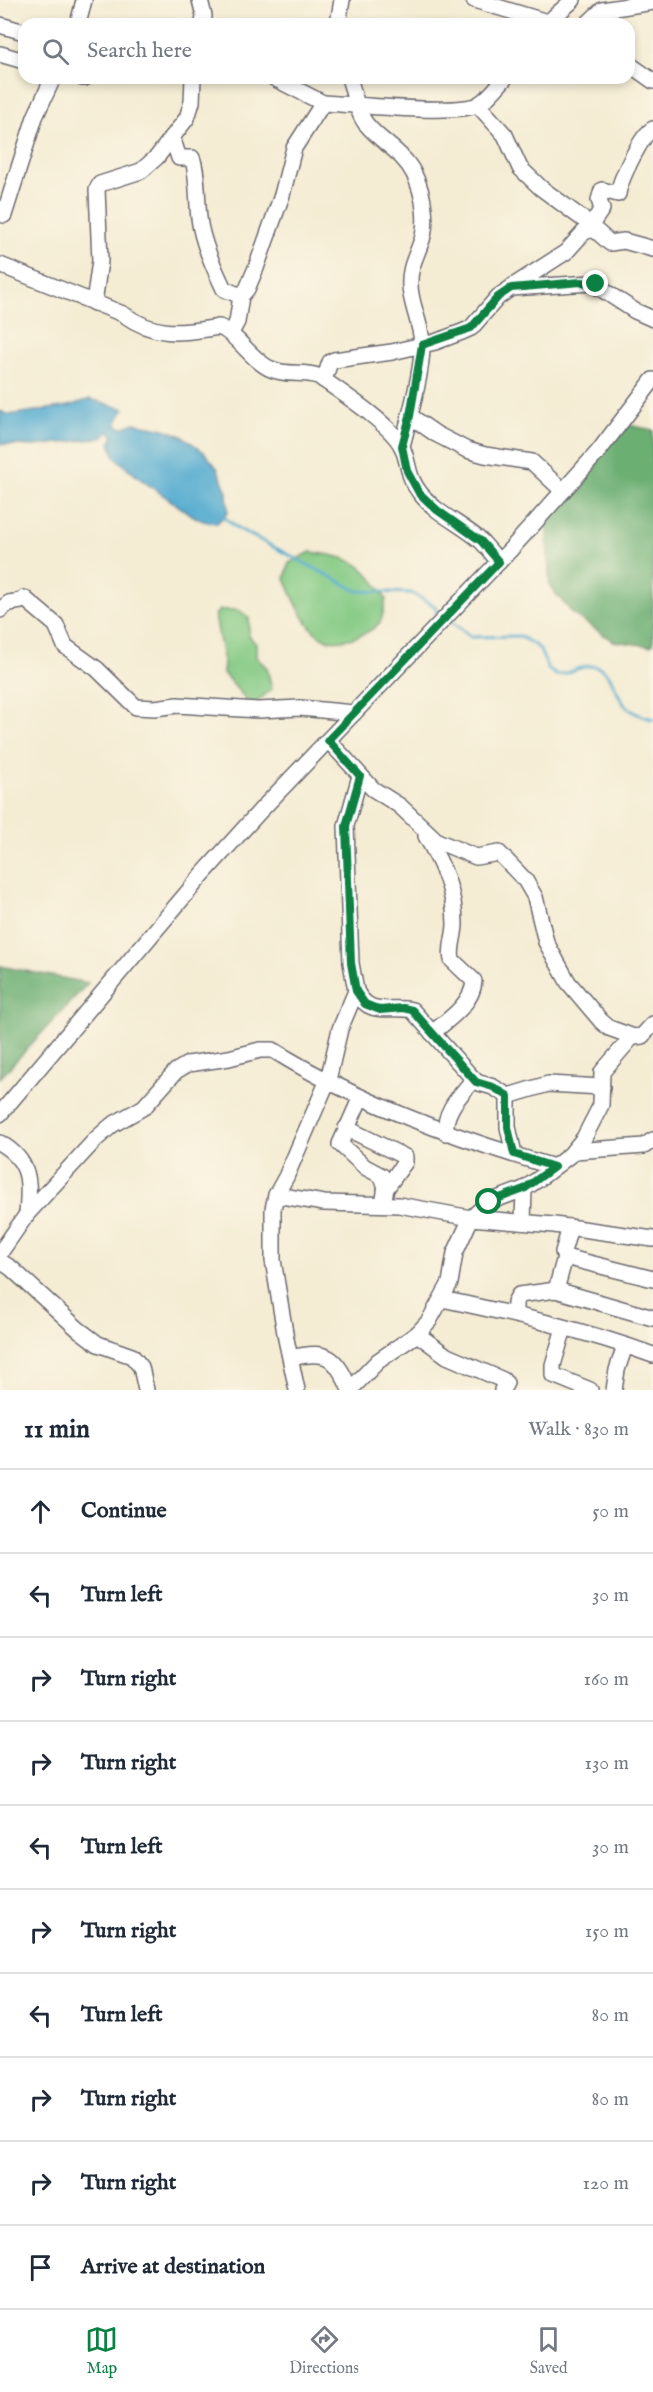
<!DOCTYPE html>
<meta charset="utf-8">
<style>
:root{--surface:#fff;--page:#f2f2f3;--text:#1f2937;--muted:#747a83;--line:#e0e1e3;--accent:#0b8043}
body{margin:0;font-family:"IM FELL English",serif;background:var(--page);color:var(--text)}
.stop{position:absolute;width:18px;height:18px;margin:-14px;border:4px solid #0b8043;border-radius:50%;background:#fff}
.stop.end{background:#0b8043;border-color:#fff;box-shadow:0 2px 6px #0008}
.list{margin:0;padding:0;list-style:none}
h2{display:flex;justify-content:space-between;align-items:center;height:78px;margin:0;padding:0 24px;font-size:26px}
h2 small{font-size:20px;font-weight:400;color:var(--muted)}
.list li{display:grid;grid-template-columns:39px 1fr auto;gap:18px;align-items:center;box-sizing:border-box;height:84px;padding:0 24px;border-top:2px solid var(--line)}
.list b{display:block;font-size:22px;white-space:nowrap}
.list em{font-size:20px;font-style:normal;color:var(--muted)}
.icon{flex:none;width:33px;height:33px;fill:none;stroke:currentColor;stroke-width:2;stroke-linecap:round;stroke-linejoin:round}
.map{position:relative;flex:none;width:653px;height:1390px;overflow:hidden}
.search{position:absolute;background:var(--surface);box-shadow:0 3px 9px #0003;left:18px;right:18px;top:18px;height:66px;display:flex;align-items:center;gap:15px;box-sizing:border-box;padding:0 21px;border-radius:18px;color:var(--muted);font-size:22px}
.sheet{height:918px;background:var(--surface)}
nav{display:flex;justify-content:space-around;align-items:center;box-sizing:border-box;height:84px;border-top:2px solid var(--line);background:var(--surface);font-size:16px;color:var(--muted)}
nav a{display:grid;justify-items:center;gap:3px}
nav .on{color:var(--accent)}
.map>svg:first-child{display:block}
</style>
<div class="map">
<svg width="653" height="1390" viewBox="0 0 653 1390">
<rect width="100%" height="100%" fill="#fcf5e5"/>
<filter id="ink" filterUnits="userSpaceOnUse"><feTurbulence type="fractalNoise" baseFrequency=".0167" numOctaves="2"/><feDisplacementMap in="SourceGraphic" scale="12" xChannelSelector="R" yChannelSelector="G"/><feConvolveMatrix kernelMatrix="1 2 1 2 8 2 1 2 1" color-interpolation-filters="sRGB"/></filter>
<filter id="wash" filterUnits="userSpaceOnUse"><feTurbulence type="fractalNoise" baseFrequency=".008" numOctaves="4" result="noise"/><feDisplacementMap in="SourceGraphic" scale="24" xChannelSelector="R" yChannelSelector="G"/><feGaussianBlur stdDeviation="1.35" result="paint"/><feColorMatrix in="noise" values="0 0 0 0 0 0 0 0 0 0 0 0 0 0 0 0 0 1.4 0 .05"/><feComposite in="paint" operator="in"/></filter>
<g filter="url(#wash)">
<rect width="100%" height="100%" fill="#f4ecd3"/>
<g fill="#86cb86" stroke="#547660" stroke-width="1.5">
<path d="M 311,552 C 353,558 364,562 386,599 C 384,606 383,617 380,622 C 368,637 332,648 317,634 C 302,620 293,597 285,579 L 289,563 Z"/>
<polygon points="220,610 239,610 249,618 249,636 256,644 256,657 267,668 272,689 252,706 223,673 224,664 215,615"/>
</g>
<g fill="#6caf73" stroke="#476857" stroke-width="1.5">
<polygon points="624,424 653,430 653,644 650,646 613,641 574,615 550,587 545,508"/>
<polygon points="0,966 88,983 0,1078"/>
</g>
<polygon fill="#53abd0" stroke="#3a6686" stroke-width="1.5" points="90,399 124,409 116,424 122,428 135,423 164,429 182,436 204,452 217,468 227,492 228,512 217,523 203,521 190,514 139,478 115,457 110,443 114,436 109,431 102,438 34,446 0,444 0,411 9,415 69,406"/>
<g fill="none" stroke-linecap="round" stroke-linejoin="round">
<g stroke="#53abd0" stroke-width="3">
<polyline points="220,514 239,529 358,591 411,593 435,606 438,619"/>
<path d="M 449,622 L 452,622 L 471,637 L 520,636 L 539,648 L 548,669 L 556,675 C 570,674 581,665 592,666 C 612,667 614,691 624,704 C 632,713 642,717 653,719"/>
</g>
</g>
</g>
<g filter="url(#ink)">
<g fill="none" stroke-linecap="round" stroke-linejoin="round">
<defs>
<g id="minor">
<polyline points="200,0 204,16 203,24"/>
<polyline points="474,0 554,24"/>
<polyline points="78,24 84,0"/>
<polyline points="338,24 342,0"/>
<polyline points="546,24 573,0"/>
<polyline points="587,24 602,10 653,2"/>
<polyline points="0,25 24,32"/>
<polyline points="0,54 24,61"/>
<polyline points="629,64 653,81"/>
<polyline points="82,78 85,78"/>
<path d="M 349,78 C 354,92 357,114 367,125 C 382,143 403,152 414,174 C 424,194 429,225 420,245 C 415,259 409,269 410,285 C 410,303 421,323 422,343 C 423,370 409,419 402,446"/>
<path d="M 323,103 C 352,104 460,116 479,104 C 489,98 498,86 505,78"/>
<polyline points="478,105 505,135 520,168 541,188 591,225"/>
<path d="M 172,137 L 179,158 L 192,158 C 198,171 197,204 199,218 C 202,242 214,268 224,289 L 241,296"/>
<polyline points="4,215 35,117 53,78"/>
<polyline points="594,229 610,243 624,241 653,249"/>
<path d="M 0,265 L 123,314 C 157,338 180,333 219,327 C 235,332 253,362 271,369 C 286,376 303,371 318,376 C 339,391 392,425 402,447 C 409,462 407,477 420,493 C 436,514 462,524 481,541 C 487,547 493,555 499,562"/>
<path d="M 513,286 L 566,252 L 584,232 L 594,229 L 591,225 L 602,209 L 599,200 L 602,190 L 618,194 C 620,180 641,135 653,129"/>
<polyline points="94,303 100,261 97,189 100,184 141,171 157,157 187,118 192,102 193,78"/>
<polyline points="231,333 237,322 241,296 247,289 256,268 282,195 294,148 323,103 274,78"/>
<polyline points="324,380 330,362 334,360 392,352 435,342 462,332 471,328 498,297 511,288 592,283 635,311 653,319"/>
<polyline points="410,416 436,434 467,450 485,455 532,462 563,491"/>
<polyline points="0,610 9,603 21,601 24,598 56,625 65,646 97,669 136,707 155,708 177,705 258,710 300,708 354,713"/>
<polyline points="328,740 373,789 400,806 437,841 476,857 499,853 525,880 535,897 546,942 568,982 601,1021 609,1028 634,1037 642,1036 653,1024"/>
<path d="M 426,836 C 442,864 455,891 455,924 C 455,936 449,949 452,960 L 474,981 C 473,1003 448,1020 432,1033"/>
<path d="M 356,991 C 370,1018 389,1005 412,1010 L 476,1082 L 493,1087 L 508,1096 L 508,1127 L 514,1154"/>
<polyline points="508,1096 548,1084 602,1087"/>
<polyline points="360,1099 340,1144 365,1167 382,1176 386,1188 383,1204"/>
<polyline points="0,1114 203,874 260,811 511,549 598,452 653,380"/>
<polyline points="346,1128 405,1157 405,1162 385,1190"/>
<path d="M 446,1133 C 443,1111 461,1095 474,1079"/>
<path d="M 0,1143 C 31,1161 30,1182 27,1214"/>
<polyline points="574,1151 644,1146 653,1140"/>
<polyline points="276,1195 324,1203 399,1205 471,1218 554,1225 653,1239"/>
<polyline points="523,1222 524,1189"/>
<polyline points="570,1227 563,1252 565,1257 653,1279"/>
<path d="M 0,1253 L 27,1214 L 96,1139 L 112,1125 L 144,1107 L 176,1071 L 188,1064 L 229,1058 L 260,1050 L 273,1050 C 360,1104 456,1138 554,1167"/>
<polyline points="0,1261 11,1268 78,1329 98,1344 132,1356 141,1367 146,1390"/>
<polyline points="556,1290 565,1257"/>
<path d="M 442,1299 C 513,1314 585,1330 653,1355"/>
<polyline points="515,1314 515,1302 519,1295 556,1290 653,1318"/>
<polyline points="564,1328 553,1365 553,1375 590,1390"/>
<polyline points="417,1334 447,1356 503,1380 504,1384 506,1383 502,1390"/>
<path d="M 291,1358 C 328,1349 336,1357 350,1390"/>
<polyline points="297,1390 286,1339 273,1260 273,1209 276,1195 286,1177 328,1080 340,1029 356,991 351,963 346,826 360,776"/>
<polyline points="350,1390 378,1361 417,1334 429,1321 450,1283 455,1253 471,1218 489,1202 524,1189 540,1178 570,1155 584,1138 601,1105 602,1072 632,1037"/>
<polyline points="614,1390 617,1370 625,1346"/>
</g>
</defs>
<use href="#minor" stroke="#6c6970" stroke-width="18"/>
<use href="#minor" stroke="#fff" stroke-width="15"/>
</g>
</g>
<g fill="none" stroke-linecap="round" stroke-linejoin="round" filter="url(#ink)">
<polyline stroke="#0b8043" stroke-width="8" points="489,1202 524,1189 554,1167 514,1154 508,1127 508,1096 493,1087 476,1082 412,1010 403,1008 380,1010 365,1004 356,991 351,963 346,826 360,776 328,740 499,562 481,541 437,510 419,493 407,471 402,446 410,416 422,345 471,328 498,297 511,288 581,282 596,284"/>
</g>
</svg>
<div class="stop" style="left:489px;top:1202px"></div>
<div class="stop end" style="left:596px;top:284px"></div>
<div class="search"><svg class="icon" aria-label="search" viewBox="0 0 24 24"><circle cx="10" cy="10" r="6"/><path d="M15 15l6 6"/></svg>Search here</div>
</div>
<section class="sheet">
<h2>11 min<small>Walk · 830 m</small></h2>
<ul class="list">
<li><svg class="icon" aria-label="ahead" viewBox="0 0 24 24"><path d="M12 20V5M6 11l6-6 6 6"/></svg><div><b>Continue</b></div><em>50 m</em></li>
<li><svg class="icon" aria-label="left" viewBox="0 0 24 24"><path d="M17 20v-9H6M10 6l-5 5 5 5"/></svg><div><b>Turn left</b></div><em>30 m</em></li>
<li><svg class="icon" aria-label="right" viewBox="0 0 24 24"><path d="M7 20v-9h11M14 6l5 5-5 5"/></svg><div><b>Turn right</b></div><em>160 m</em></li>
<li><svg class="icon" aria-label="right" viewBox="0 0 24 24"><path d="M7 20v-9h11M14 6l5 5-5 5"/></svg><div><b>Turn right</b></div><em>130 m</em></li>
<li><svg class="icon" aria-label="left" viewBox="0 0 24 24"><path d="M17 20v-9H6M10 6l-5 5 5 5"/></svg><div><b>Turn left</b></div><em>30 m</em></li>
<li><svg class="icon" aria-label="right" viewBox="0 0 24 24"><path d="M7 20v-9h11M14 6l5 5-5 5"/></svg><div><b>Turn right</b></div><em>150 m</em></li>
<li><svg class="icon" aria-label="left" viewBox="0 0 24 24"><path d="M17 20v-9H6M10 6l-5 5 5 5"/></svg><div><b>Turn left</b></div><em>80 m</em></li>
<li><svg class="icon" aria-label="right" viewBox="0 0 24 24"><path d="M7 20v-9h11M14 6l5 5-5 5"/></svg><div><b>Turn right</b></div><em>80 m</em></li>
<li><svg class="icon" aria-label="right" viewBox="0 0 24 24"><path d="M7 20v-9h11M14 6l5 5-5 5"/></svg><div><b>Turn right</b></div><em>120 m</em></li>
<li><svg class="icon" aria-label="arrive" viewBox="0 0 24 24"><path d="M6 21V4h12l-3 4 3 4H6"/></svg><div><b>Arrive at destination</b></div></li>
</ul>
</section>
<nav>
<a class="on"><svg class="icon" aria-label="map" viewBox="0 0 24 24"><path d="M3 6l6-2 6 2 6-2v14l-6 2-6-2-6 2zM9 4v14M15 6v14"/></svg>Map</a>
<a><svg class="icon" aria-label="directions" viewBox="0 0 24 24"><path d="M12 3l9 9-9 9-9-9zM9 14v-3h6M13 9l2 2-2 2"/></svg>Directions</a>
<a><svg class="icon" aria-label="saved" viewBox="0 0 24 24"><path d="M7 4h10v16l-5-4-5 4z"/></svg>Saved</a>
</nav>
